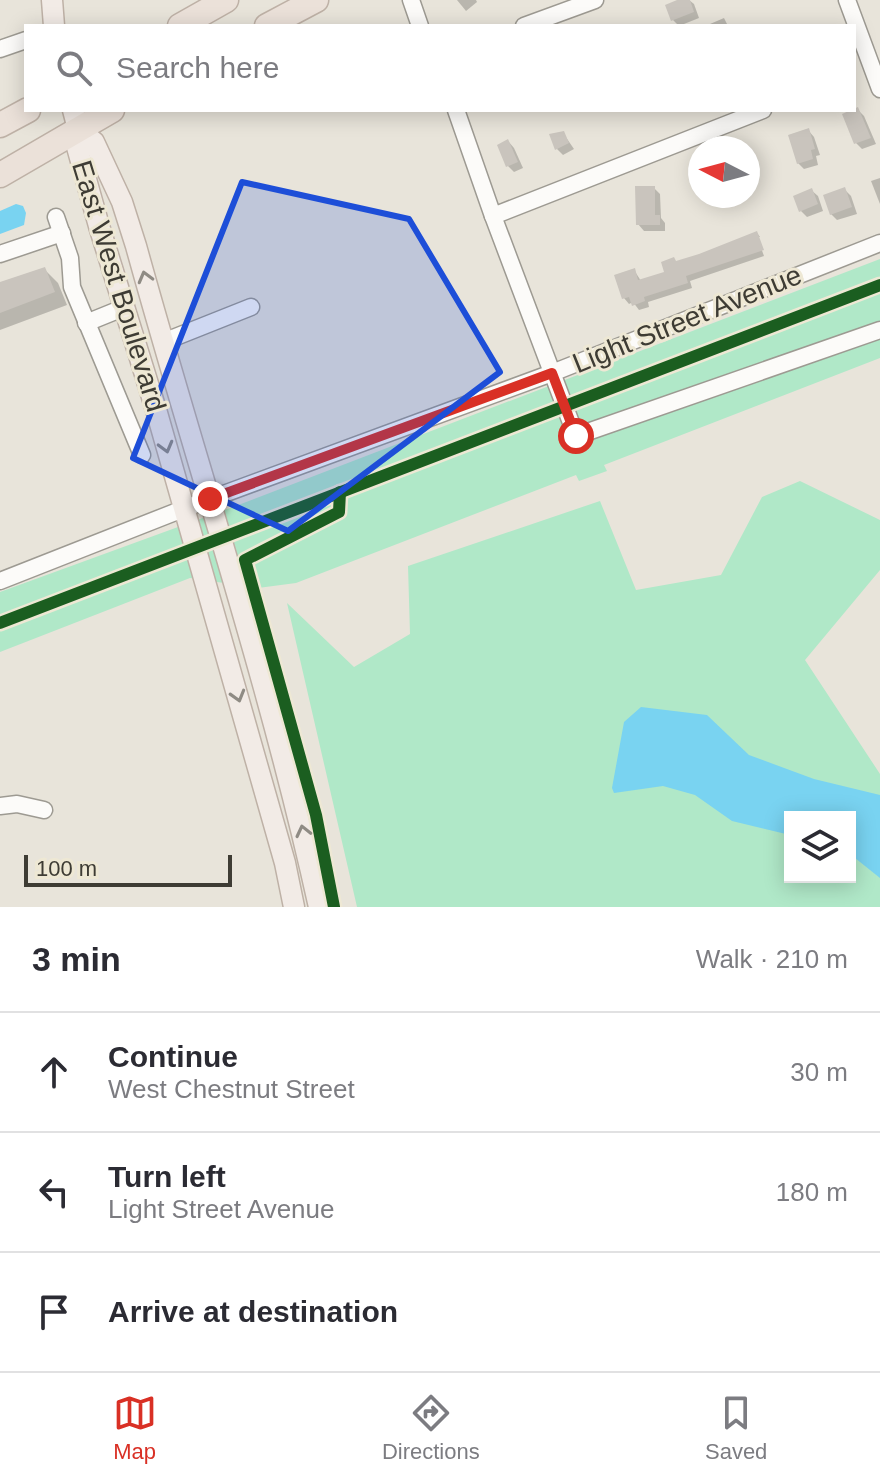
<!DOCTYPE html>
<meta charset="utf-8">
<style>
:root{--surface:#fff;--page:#f2f2f3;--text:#2b2b33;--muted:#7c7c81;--line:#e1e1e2;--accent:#d93025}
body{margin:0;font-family:Arial,sans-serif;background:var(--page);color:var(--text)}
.controls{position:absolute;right:24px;bottom:24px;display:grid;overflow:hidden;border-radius:0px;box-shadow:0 4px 20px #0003}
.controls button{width:72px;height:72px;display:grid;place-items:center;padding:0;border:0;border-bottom:2px solid var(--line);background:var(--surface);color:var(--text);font:40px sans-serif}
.compass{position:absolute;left:688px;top:136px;width:72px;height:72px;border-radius:50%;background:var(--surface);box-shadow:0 4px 20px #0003;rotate:276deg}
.scale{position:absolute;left:24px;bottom:20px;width:208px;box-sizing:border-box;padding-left:8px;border:4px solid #3e3c34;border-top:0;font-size:22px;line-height:28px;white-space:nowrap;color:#3e3c34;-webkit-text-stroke:6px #eee8d4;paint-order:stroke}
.stop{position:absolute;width:24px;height:24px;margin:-18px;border:6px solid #d93025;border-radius:50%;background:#fff}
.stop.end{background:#d93025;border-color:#fff;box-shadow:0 2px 8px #0008}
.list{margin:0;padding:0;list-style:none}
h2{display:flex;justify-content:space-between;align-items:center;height:104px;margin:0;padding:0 32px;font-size:34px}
h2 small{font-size:26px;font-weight:400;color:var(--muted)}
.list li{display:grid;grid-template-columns:52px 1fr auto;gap:24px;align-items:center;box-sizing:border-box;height:120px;padding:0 32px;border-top:2px solid var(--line)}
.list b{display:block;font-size:30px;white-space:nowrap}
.list p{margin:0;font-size:26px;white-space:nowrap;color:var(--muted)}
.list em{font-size:26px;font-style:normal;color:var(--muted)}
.icon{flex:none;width:44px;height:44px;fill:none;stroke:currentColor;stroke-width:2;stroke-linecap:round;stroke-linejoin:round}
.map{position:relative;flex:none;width:880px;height:907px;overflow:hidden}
.search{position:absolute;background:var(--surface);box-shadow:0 4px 20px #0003;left:24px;right:24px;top:24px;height:88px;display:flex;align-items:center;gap:20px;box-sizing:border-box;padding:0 28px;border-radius:0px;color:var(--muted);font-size:30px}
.sheet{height:464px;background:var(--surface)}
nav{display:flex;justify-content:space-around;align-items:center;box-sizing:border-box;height:112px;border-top:2px solid var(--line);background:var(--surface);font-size:22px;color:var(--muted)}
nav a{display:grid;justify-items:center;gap:4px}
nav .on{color:var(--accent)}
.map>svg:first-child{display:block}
</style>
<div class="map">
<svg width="880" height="907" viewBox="0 0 880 907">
<rect width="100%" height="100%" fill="#e8e4da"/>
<g fill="#b0e8c8" fill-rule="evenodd">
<polygon points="880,259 880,358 604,465 607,471 579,481 576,475 296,583 258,588 190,578 0,652 0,592 241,504"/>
<path d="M 800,481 L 880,520 L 880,570 L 805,660 L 880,774 L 880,907 L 357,907 L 287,603 L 354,667 L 410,634 L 408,566 L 600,501 L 636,590 L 721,575 L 762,497 ZM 790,817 L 850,817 L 850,877 L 790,877 Z"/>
</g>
<g fill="#79d3f1">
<polygon points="16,204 23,206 26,213 24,225 0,234 0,211"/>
<polygon points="641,707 707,715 749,755 814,779 880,795 880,878 850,854 850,817 790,817 790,835 732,821 695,795 663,786 614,793 612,788 624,722"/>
</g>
<g fill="#0003">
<polygon points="457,0 476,0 477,2 466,11"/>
<polygon points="683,0 689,0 694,4 699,18 679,26 673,20"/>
<polygon points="724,18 728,26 710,26 710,24"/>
<polygon points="858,110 864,116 876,144 862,149 856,143"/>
<polygon points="808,130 814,137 820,155 816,156 818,165 804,169 798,163"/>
<polygon points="563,133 574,149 563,155 557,149"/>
<polygon points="508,141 514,148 523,168 514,172 508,166"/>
<polygon points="700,168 700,188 692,171"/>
<polygon points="880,178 880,204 871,181"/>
<polygon points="654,188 660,194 661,218 665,223 665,231 644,231 638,224"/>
<polygon points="811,190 818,196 823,211 807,217 801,211"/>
<polygon points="845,190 851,196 857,214 837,220 831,214"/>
<polygon points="757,233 760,237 757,237 764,256 690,281 692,288 648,302 649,307 639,310 633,302 629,304 624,298 634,270 641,281 666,273 677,263"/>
<polygon points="45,270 58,283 67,305 0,330 0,284"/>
</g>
<g fill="#c9c4bd">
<polygon points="677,0 690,0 694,12 671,21 665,5"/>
<polygon points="858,107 871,138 854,144 842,114"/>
<polygon points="809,128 815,149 811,150 813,159 797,164 788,135"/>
<polygon points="564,131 569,143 555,150 549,134"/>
<polygon points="508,139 518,162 506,167 497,145"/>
<polygon points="635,186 655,186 655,215 660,215 660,225 636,225"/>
<polygon points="845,187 852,207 830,215 823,195"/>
<polygon points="812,188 818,204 799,212 793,196"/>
<polygon points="757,231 764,250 686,276 688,283 644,297 645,301 632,306 629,297 622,299 614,275 635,268 638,280 664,272 661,262 674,257 676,261 699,254"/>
<polygon points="45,267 55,292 0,313 0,282"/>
</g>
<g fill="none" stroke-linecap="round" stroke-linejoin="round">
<defs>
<g id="minor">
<polyline points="411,0 420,26"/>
<polyline points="847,0 880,89"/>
<polyline points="524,26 595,0"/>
<polyline points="0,49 26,40"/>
<polyline points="456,110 493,216 576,436 880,330"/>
<polyline points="493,216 763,110"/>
<polyline points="56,217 70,258 72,287 142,455"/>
<polyline points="0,254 62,233"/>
<polyline points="86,323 123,308"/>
<polyline points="163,342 251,307"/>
<polyline points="0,581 183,509 552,373 880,243"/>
<polyline points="0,806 17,804 44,810"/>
</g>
<g id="major">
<polyline points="52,0 54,26"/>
<polyline points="73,110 78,129 77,147 99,226 157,413 285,863 294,907"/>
<path d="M 78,129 L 94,142 L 122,202 L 136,246 C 197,467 270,684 319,907"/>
</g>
<g id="highway">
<polyline points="180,26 226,0"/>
<polyline points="267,26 316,0"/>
<polyline points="0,125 28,110"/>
<polyline points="0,175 112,110"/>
</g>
</defs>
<use href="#minor" stroke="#9d9a92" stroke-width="19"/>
<use href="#major" stroke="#beb1a6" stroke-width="23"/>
<use href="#highway" stroke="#beb1a6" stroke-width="27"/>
<use href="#minor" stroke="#fcfbf9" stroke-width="16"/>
<use href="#major" stroke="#f2ebe6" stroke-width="20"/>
<use href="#highway" stroke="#ebe1d9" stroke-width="24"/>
<defs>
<g id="cycleway">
<polyline points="0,623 880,285"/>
<polyline points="334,907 316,815 245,560 339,512 340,492"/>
</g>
</defs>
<use href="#cycleway" stroke="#eee8d4" stroke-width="17"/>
<use href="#cycleway" stroke="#1b5e20" stroke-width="12"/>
</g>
<defs><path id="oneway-chevron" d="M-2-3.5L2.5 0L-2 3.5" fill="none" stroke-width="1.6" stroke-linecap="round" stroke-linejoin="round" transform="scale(2)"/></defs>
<g stroke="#8f8b84">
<use href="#oneway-chevron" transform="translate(145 277) rotate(-105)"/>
<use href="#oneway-chevron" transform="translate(166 447) rotate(75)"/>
<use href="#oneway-chevron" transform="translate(238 696) rotate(74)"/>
<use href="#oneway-chevron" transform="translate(303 831) rotate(-103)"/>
</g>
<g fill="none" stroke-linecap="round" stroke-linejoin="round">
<polyline stroke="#d93025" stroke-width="10" points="210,499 552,373 576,436"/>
</g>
<path fill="#1d4ed8" fill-opacity="0.2" stroke="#1d4ed8" stroke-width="6" stroke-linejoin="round" d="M 242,182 L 409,219 L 500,372 L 288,531 L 133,458 Z"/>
<g text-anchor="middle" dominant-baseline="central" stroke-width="6" stroke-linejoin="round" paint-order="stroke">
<g font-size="28" fill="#3e3c34" stroke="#eee8d4">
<text transform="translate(119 286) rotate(73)">East West Boulevard</text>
<text transform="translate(687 319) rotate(-22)">Light Street Avenue</text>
</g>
</g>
</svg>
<div class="controls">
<button><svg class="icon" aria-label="layers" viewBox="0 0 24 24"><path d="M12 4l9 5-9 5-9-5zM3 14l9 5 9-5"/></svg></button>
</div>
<svg class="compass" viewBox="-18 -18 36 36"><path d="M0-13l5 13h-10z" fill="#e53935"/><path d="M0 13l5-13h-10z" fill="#7c7c81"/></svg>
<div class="scale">100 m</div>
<div class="stop" style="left:576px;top:436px"></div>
<div class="stop end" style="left:210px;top:499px"></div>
<div class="search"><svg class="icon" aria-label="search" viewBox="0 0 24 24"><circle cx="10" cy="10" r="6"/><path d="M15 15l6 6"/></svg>Search here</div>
</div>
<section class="sheet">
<h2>3 min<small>Walk · 210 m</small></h2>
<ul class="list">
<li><svg class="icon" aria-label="ahead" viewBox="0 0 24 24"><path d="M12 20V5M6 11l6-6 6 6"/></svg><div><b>Continue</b><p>West Chestnut Street</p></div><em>30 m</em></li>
<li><svg class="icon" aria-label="left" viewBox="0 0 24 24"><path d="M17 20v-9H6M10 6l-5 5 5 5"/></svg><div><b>Turn left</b><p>Light Street Avenue</p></div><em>180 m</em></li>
<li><svg class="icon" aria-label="arrive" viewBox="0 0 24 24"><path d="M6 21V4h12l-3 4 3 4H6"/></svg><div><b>Arrive at destination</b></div></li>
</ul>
</section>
<nav>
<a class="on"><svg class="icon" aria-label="map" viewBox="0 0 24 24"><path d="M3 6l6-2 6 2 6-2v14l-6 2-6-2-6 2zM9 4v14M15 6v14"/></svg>Map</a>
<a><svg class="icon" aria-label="directions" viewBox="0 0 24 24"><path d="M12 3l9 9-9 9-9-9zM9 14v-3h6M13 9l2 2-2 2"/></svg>Directions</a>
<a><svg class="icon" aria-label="saved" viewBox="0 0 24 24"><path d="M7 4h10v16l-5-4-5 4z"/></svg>Saved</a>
</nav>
